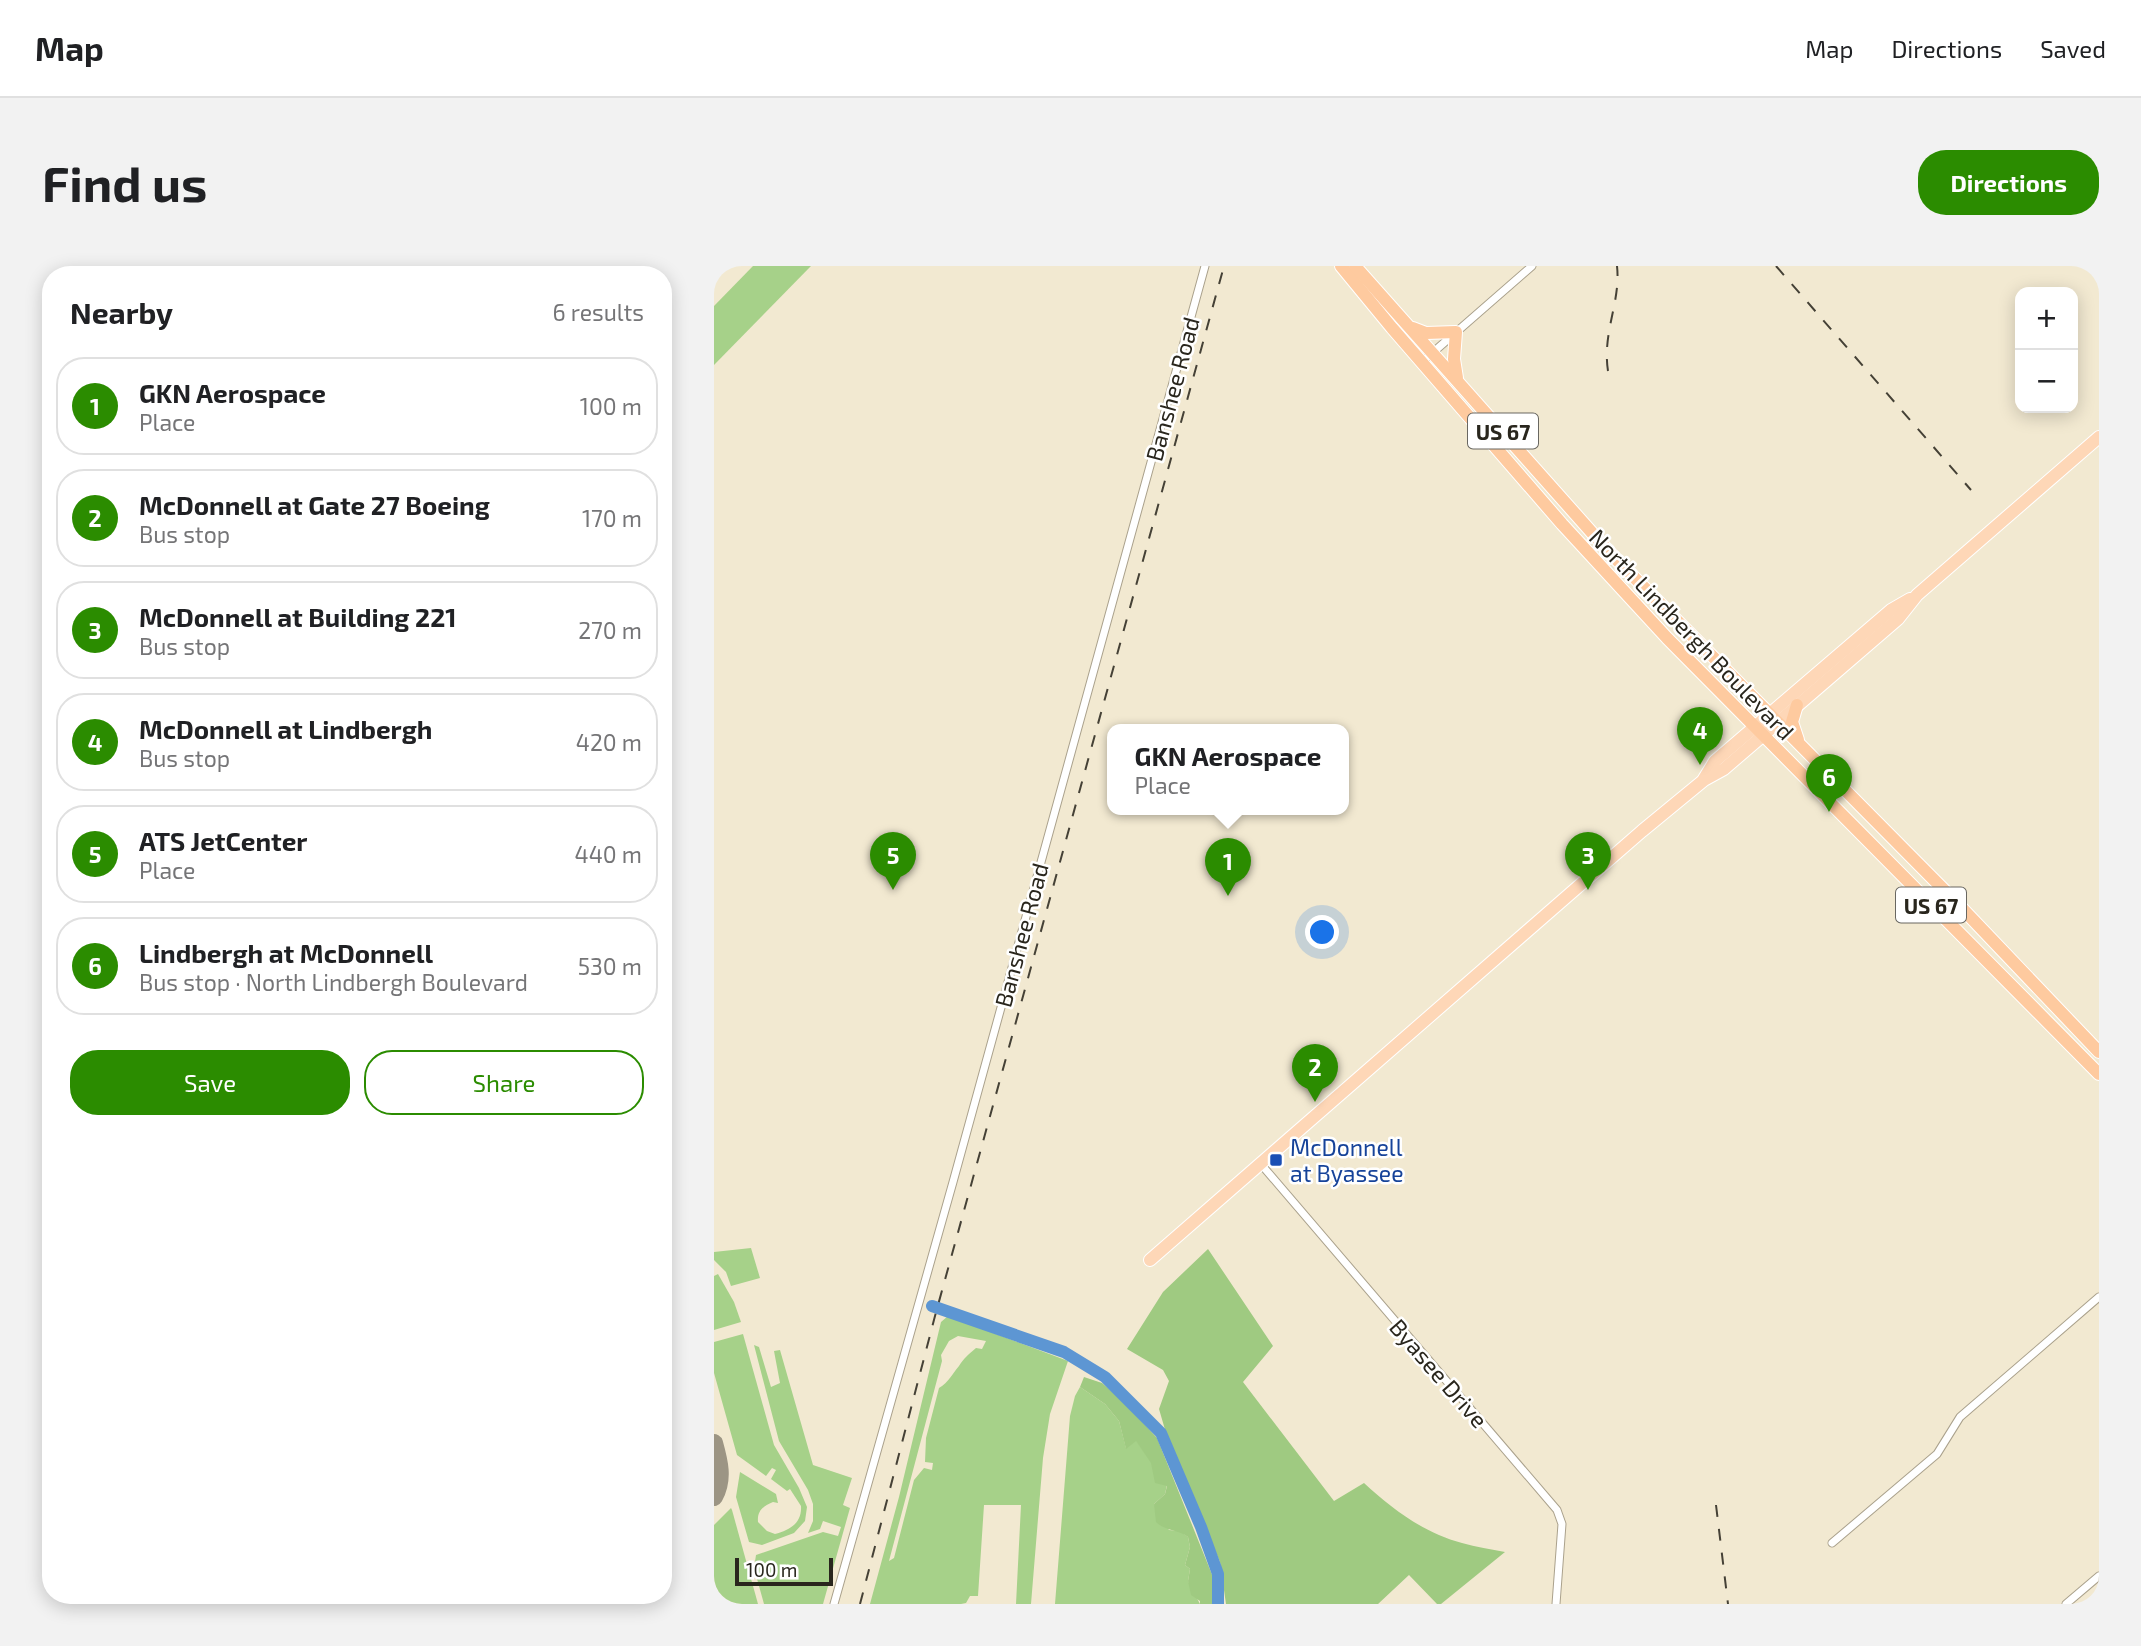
<!DOCTYPE html>
<meta charset="utf-8">
<style>
:root{--surface:#fff;--page:#f2f2f2;--text:#202124;--muted:#757577;--line:#e0e0e0;--accent:#2b8c00}
body{margin:0;font-family:"Exo 2",sans-serif;background:var(--page);color:var(--text)}
.controls{position:absolute;right:21px;top:21px;display:grid;overflow:hidden;border-radius:14px;box-shadow:0 4px 18px #0003}
.controls button{width:63px;height:63px;display:grid;place-items:center;padding:0;border:0;border-bottom:2px solid var(--line);background:var(--surface);color:var(--text);font:35px sans-serif}
.scale{position:absolute;left:21px;bottom:18px;width:98px;box-sizing:border-box;padding-left:7px;border:4px solid #29261d;border-top:0;font-size:19px;line-height:24px;white-space:nowrap;color:#29261d;-webkit-text-stroke:5px #fff;paint-order:stroke}
.you{position:absolute;left:609px;top:667px;width:24px;height:24px;margin:-18px;border:5px solid #fff;border-radius:50%;background:#1a73e8;box-shadow:0 0 0 10px #1a73e833}
.badge{display:grid;place-items:center;width:46px;height:46px;border-radius:50%;background:var(--accent);color:#fff;font-size:23px;font-weight:700}
.pin{position:absolute;translate:-50% -58px;filter:drop-shadow(0 2px 4px #0008)}
.pin::after{content:'';position:absolute;top:37px;width:24px;height:21px;background:inherit;clip-path:polygon(0 0,100% 0,50% 100%)}
.popup{position:absolute;left:393px;top:458px;width:242px;height:91px;box-sizing:border-box;display:grid;place-content:center;border-radius:14px;background:var(--surface);filter:drop-shadow(0 2px 5px #0005);font-size:23px;white-space:nowrap;color:var(--muted)}
.popup b{font-size:26px;color:var(--text)}
.popup::after{content:'';position:absolute;left:50%;top:100%;margin-left:-14px;border:14px solid transparent;border-top-color:var(--surface)}
.list{margin:0;padding:0;list-style:none}
h2{display:flex;justify-content:space-between;align-items:center;height:91px;margin:0;padding:0 28px;font-size:30px}
h2 small{font-size:23px;font-weight:400;color:var(--muted)}
.list li{display:grid;grid-template-columns:46px 1fr auto;gap:21px;align-items:center;box-sizing:border-box;height:98px;margin:0 14px 14px;padding:0 14px;border:2px solid var(--line);border-radius:28px}
.list b{display:block;font-size:26px;white-space:nowrap}
.list p{margin:0;font-size:23px;white-space:nowrap;color:var(--muted)}
.list em{font-size:23px;font-style:normal;color:var(--muted)}
.actions{display:flex;gap:14px;padding:21px 28px}
.actions a{flex:1;padding:16px 0;border:2px solid var(--accent);border-radius:28px;text-align:center;font-size:24px;color:var(--accent)}
.actions .main{background:var(--accent);color:#fff}
.map{position:relative;flex:none;width:1385px;height:1338px;overflow:hidden;border-radius:28px}
header{display:flex;align-items:center;gap:42px;box-sizing:border-box;height:98px;padding:0 35px;background:var(--surface);border-bottom:2px solid var(--line)}
header strong{font-size:33px}
nav{display:flex;gap:38px;margin-inline-start:auto;font-size:24px}
.intro{display:flex;align-items:center;justify-content:space-between;box-sizing:border-box;height:168px;padding:0 42px}
h1{margin:0;font-size:49px}
.button{padding:18px 32px;border-radius:28px;background:var(--accent);color:#fff;font-size:24px;font-weight:700}
main{display:flex;gap:42px;padding:0 42px}
aside{flex:1;background:var(--surface);border-radius:28px;box-shadow:0 4px 18px #0003}
.map>svg:first-child{display:block}
</style>
<header>
<strong>Map</strong>
<nav><a>Map</a><a>Directions</a><a>Saved</a></nav>
</header>
<div class="intro"><h1>Find us</h1><a class="button">Directions</a></div>
<main>
<aside>
<h2>Nearby<small>6 results</small></h2>
<ul class="list">
<li><span class="badge">1</span><div><b>GKN Aerospace</b><p>Place</p></div><em>100 m</em></li>
<li><span class="badge">2</span><div><b>McDonnell at Gate 27 Boeing</b><p>Bus stop</p></div><em>170 m</em></li>
<li><span class="badge">3</span><div><b>McDonnell at Building 221</b><p>Bus stop</p></div><em>270 m</em></li>
<li><span class="badge">4</span><div><b>McDonnell at Lindbergh</b><p>Bus stop</p></div><em>420 m</em></li>
<li><span class="badge">5</span><div><b>ATS JetCenter</b><p>Place</p></div><em>440 m</em></li>
<li><span class="badge">6</span><div><b>Lindbergh at McDonnell</b><p>Bus stop · North Lindbergh Boulevard</p></div><em>530 m</em></li>
</ul>
<div class="actions"><a class="main">Save</a><a>Share</a></div>
</aside>
<div class="map">
<svg width="1385" height="1338" viewBox="0 0 1385 1338">
<rect width="100%" height="100%" fill="#f2e9d1"/>
<g fill="#a6d189" fill-rule="evenodd">
<polygon points="39,0 97,0 0,99 0,40"/>
<polygon points="37,982 46,1012 17,1020 12,1006 0,994 0,986"/>
<polygon points="4,1008 20,1036 27,1056 0,1064 0,1010"/>
<path d="M 234,1050 L 354,1095 L 336,1148 L 329,1192 L 317,1338 L 302,1338 L 307,1239 L 270,1239 L 264,1330 L 256,1330 L 252,1337 L 247,1338 L 156,1338 L 185,1231 L 227,1056 ZM 244,1070 L 272,1075 L 268,1083 L 262,1082 C 256,1087 249,1093 245,1100 C 238,1108 235,1116 225,1122 L 212,1172 L 211,1196 L 219,1197 L 218,1204 L 210,1202 L 200,1214 L 180,1292 L 175,1295 L 228,1095 L 227,1089 L 235,1075 Z"/>
<path d="M 29,1068 L 60,1179 L 85,1222 L 93,1241 L 91,1255 L 80,1267 L 48,1279 L 35,1276 L 22,1231 L 26,1206 L 62,1228 L 64,1237 L 59,1236 C 49,1240 43,1245 44,1256 L 53,1265 L 61,1268 C 76,1264 88,1257 87,1240 L 76,1223 L 73,1225 L 57,1213 L 62,1204 L 58,1202 L 52,1210 L 23,1189 L 0,1107 L 0,1076 Z"/>
<polygon points="40,1079 45,1081 57,1121 66,1117 60,1085 66,1084 99,1199 138,1212 129,1239 136,1242 109,1338 50,1338 40,1302 42,1289 109,1266 124,1270 127,1261 109,1255 106,1263 94,1267 99,1255 99,1238 94,1224 65,1175"/>
<polygon points="366,1121 391,1138 405,1155 412,1182 422,1174 453,1219 451,1228 440,1238 455,1264 466,1265 474,1271 476,1281 471,1299 476,1303 474,1315 486,1338 341,1338 356,1150 361,1130"/>
<polygon points="17,1242 18,1244 44,1338 0,1338 0,1259"/>
</g>
<g fill="#9fca81">
<path d="M 494,983 L 559,1080 L 529,1116 L 620,1235 L 650,1217 C 678,1243 710,1267 748,1277 C 762,1281 777,1283 791,1286 L 727,1338 L 723,1338 L 695,1309 L 664,1338 L 512,1338 L 506,1296 L 452,1167 L 445,1143 L 455,1115 L 449,1104 L 413,1083 L 449,1026 Z"/>
<path d="M 370,1111 L 388,1117 L 409,1135 L 443,1172 L 499,1311 L 499,1338 L 486,1338 L 486,1335 L 477,1329 L 474,1315 L 476,1303 L 471,1299 L 476,1281 L 474,1271 C 463,1263 451,1265 442,1256 L 440,1238 L 451,1228 L 453,1220 L 441,1217 L 437,1197 L 422,1175 L 412,1183 L 405,1155 L 391,1138 L 366,1121 Z"/>
</g>
<g fill="none" stroke-linecap="round" stroke-linejoin="round">
<polyline stroke="#5d96d3" stroke-width="12" points="218,1040 350,1086 391,1111 447,1167 487,1261 504,1308 504,1338"/>
<path stroke="#9c9584" stroke-width="18" d="M 0,1177 C 5,1195 10,1213 0,1231"/>
<defs>
<g id="minor">
<polyline points="708,96 818,0"/>
<polyline points="546,897 843,1244 848,1258 842,1338"/>
<polyline points="1118,1277 1223,1188 1246,1151 1385,1031"/>
<polyline points="120,1338 239,916 491,0"/>
<polyline points="1352,1338 1385,1310"/>
</g>
<g id="primary">
<polyline points="990,513 1001,495 1177,344 1196,333"/>
<polyline points="436,994 928,565 990,514 1010,503 1184,353 1203,329 1385,171"/>
</g>
<g id="trunk">
<polyline points="627,0 678,62 848,258 953,372 1385,808"/>
<polyline points="641,0 896,287 1243,637 1385,786"/>
<polyline points="699,62 712,67 742,66 740,93 743,112"/>
<polyline points="1083,439 1078,456 1084,474"/>
</g>
</defs>
<use href="#minor" stroke="#aaa18c" stroke-width="9"/>
<use href="#primary" stroke="#fff" stroke-width="14"/>
<use href="#trunk" stroke="#fff" stroke-width="14"/>
<use href="#minor" stroke="#fff" stroke-width="7"/>
<use href="#primary" stroke="#fed7b7" stroke-width="12"/>
<use href="#trunk" stroke="#feca9f" stroke-width="12"/>
<g stroke="#454136" stroke-width="2" stroke-dasharray="12 12" stroke-linecap="butt">
<polyline points="1062,0 1257,224"/>
<path d="M 894,105 C 888,66 907,36 903,0"/>
<polyline points="1002,1239 1014,1338"/>
<polyline points="146,1338 221,1050 510,0"/>
</g>
</g>
<rect fill="#1a4fb4" stroke="#fff" stroke-width="2.5" x="555" y="887" width="14" height="14" rx="3.5"/>
<g text-anchor="middle" dominant-baseline="central" stroke-width="5" stroke-linejoin="round" paint-order="stroke">
<g fill="#fff" stroke="#696761" stroke-width="2">
<rect x="754" y="147.5" width="70" height="35" rx="5"/>
<rect x="1182" y="621.5" width="70" height="35" rx="5"/>
</g>
<g font-size="21" font-weight="bold" fill="#29261d">
<text x="789" y="165">US 67</text>
<text x="1217" y="639">US 67</text>
</g>
<g font-size="23" fill="#29261d" stroke="#fff">
<text transform="translate(458 123) rotate(-75)">Banshee Road</text>
<text transform="translate(978 368) rotate(46)">North Lindbergh Boulevard</text>
<text transform="translate(307 669) rotate(-75)">Banshee Road</text>
<text transform="translate(725 1107) rotate(49)">Byasee Drive</text>
</g>
<g font-size="23" fill="#164399" stroke="#fff" text-anchor="start">
<text x="576" y="881">McDonnell<tspan x="576" dy="26">at Byassee</tspan></text>
</g>
</g>
</svg>
<div class="controls">
<button>+</button>
<button>−</button>
</div>
<div class="scale">100 m</div>
<div class="you"></div>
<div class="pin badge" style="left:514px;top:630px">1</div>
<div class="popup"><b>GKN Aerospace</b>Place</div>
<div class="pin badge" style="left:601px;top:836px">2</div>
<div class="pin badge" style="left:874px;top:624px">3</div>
<div class="pin badge" style="left:986px;top:499px">4</div>
<div class="pin badge" style="left:179px;top:624px">5</div>
<div class="pin badge" style="left:1115px;top:546px">6</div>
</div>
</main>
